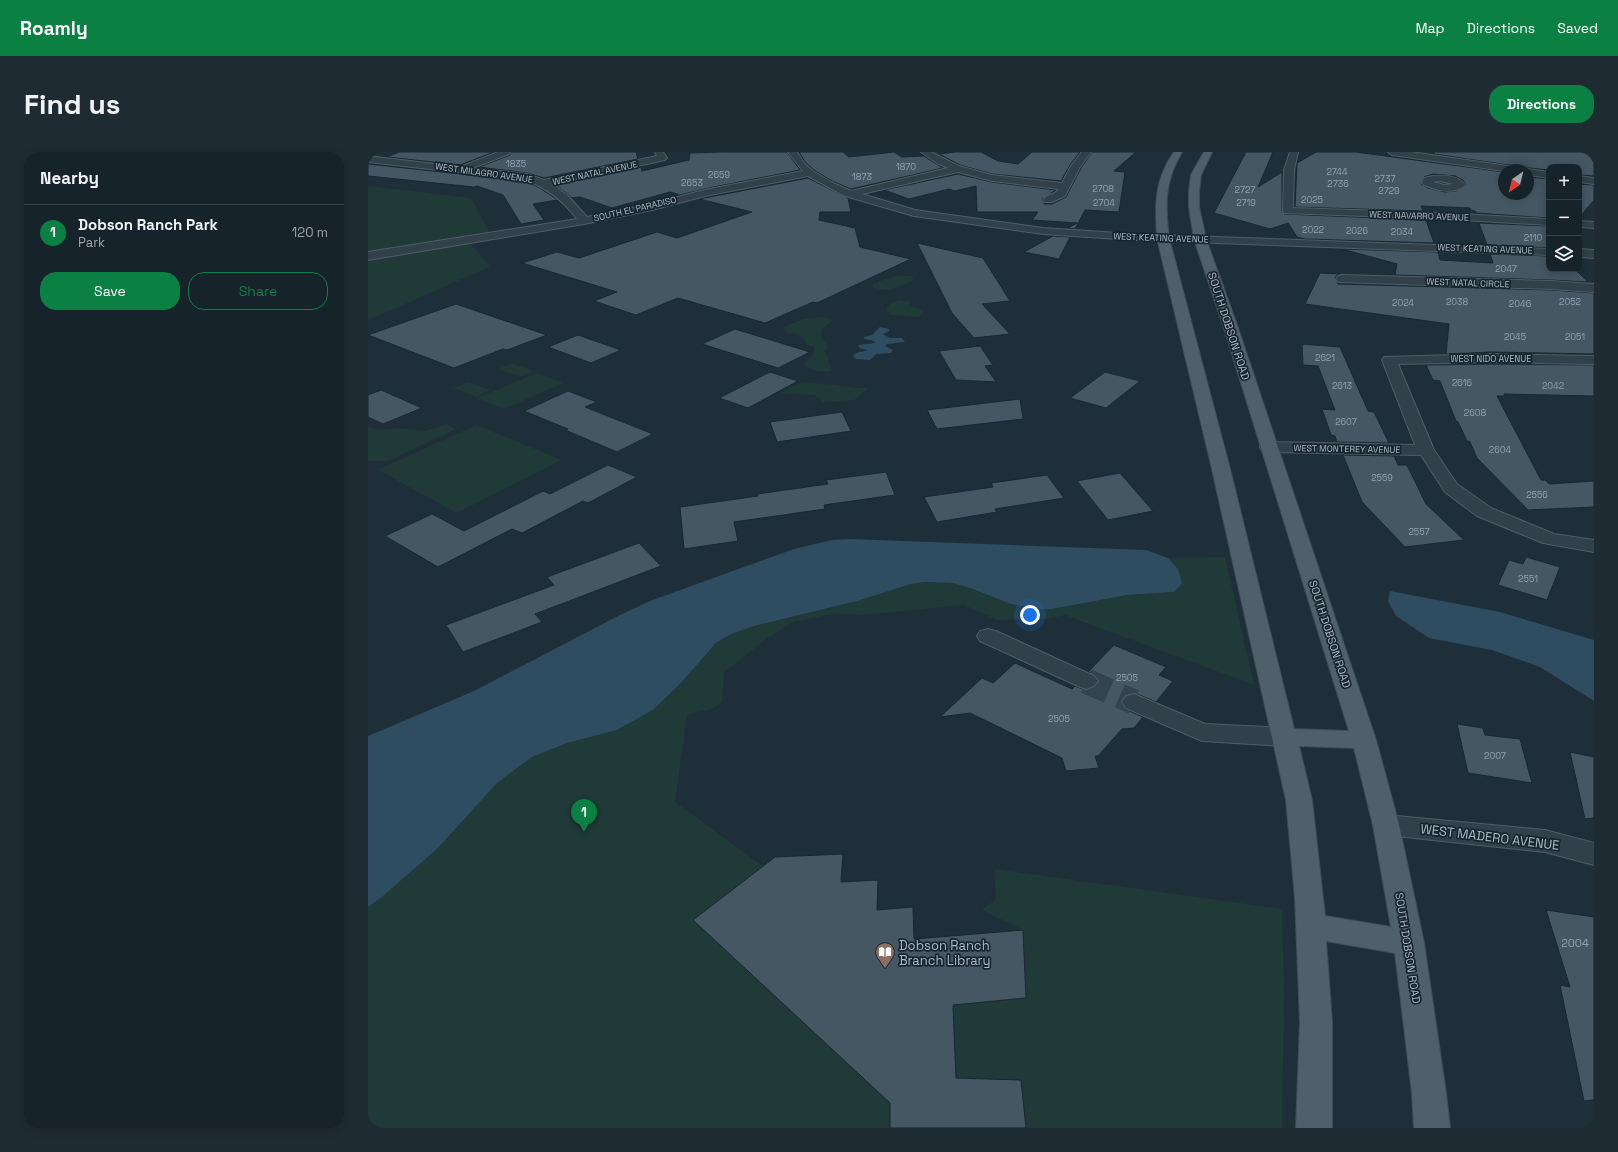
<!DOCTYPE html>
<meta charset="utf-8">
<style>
:root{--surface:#16232b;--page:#1f2b33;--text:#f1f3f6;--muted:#9ea4a9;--line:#354047;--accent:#0b8043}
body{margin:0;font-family:"Space Grotesk",sans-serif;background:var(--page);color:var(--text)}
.controls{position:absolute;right:12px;top:12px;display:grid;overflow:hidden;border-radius:8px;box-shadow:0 2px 10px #0003}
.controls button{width:36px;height:36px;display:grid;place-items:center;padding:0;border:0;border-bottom:1px solid var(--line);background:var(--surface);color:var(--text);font:20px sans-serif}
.compass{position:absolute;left:1130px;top:12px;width:36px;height:36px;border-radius:50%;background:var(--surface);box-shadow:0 2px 10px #0003;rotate:215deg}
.you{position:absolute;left:662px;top:463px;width:14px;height:14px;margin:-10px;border:3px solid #fff;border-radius:50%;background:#1a73e8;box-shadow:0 0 0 6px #1a73e833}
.badge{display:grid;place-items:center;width:26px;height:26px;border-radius:50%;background:var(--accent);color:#fff;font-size:13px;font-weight:700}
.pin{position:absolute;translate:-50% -33px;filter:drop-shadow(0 1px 2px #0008)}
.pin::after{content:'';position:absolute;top:21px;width:14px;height:12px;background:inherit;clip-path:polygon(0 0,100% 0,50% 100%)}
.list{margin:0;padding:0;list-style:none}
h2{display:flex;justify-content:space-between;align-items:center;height:52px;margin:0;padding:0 16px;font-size:17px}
h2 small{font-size:13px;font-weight:400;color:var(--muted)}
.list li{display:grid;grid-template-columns:26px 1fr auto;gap:12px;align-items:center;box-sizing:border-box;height:56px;padding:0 16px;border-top:1px solid var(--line)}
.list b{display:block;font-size:15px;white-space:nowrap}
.list p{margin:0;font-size:13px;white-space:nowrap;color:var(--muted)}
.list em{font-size:13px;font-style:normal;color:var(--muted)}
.actions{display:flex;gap:8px;padding:12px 16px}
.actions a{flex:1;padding:9px 0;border:1px solid var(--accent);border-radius:16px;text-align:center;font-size:14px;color:var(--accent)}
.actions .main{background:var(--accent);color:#fff}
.icon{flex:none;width:22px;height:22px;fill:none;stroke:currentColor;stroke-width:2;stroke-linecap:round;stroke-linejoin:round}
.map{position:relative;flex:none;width:1226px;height:976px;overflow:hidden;border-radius:16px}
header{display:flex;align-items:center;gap:24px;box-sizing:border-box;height:56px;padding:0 20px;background:var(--accent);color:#fff}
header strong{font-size:19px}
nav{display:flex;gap:22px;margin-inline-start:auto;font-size:14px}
.intro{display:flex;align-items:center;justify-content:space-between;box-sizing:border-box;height:96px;padding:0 24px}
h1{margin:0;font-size:28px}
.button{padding:10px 18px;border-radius:16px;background:var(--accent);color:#fff;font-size:14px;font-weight:700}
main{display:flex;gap:24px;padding:0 24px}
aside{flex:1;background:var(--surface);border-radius:16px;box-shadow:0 2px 10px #0003}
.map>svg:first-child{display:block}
</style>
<header>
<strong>Roamly</strong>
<nav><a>Map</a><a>Directions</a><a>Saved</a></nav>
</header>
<div class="intro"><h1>Find us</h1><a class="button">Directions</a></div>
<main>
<aside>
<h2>Nearby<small></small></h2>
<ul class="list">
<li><span class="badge">1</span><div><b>Dobson Ranch Park</b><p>Park</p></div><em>120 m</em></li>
</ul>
<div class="actions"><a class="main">Save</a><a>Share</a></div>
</aside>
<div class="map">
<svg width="1226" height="976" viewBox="0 0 1226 976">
<rect width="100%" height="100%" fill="#1e2f39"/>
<g fill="#203a38">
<polygon points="0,34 103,46 122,81 103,91 122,115 0,168"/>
<path d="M 532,124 L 543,124 L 547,126 C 539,135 515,141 505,135 L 505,132 C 514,128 522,125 532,124 Z"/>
<polygon points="531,148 541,150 544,155 556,158 551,165 522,163 518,157 522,152"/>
<path d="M 454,165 L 466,167 L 454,177 L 453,185 L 460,195 L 457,199 L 464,219 C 452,220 445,221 436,212 L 445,203 L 446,195 L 438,192 C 437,182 428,183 419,181 L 415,175 L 436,167 Z"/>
<polygon points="143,211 166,219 152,225 130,217"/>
<polygon points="169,221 195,231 136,257 109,246"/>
<polygon points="100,230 122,238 108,245 85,236"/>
<polygon points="433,230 468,233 487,236 501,236 486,248 455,250 447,243 412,241"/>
<polygon points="78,272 88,277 20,309 0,309 0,275 12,278 28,276 58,279"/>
<polygon points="108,273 194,308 89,361 10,318"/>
<polygon points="857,405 886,533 697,463 680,467 629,468 596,453 496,463 465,462 425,470 397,488 356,520 354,550 344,557 319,563 307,650 395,714 325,768 504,934 546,929 522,976 0,976 0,755 15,744 70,696 129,631 164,605 199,591 249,578 285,558 312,532 348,491 363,482 385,474 489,449 543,432 557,430 585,431 605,437 643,452 658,455 684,457 760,443 806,440 811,435 810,417 800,406"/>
<polygon points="626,717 914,757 916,844 914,976 649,976 658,975 653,928 586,926 585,853 658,846 655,778 614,758 628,747"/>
</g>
<g fill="#2e4d60">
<polygon points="512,175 521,177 521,179 515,182 522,186 534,186 537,190 519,192 517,194 525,198 523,201 508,202 502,208 488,207 485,204 488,201 500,198 492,196 490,193 507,191 506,189 496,187 496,185 504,183"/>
<polygon points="482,387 778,398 800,406 810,417 814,431 811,435 806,440 759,443 684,457 670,457 643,452 605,437 585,431 557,430 543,432 489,449 386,474 363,482 348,491 312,532 285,558 249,578 199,591 164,605 129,631 70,696 15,744 0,755 0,584 106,539 250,464 282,449 426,397 464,388"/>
<polygon points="1022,439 1132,460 1226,488 1226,549 1172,515 1124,498 1061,486 1028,464 1020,449"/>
</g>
<g fill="#445763" stroke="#192730" fill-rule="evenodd">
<polygon points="31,0 126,0 92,13 19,5"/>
<polygon points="143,0 268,0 270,7 176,26 159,21 111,15 142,3"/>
<polygon points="354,0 419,0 432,18 336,37 312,43 302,40 244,56 212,45 204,46 188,33 273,15 274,19 321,8 322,1"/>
<polygon points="431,0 475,0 481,5 526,0 534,5 556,4 575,16 483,37 464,29 446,18 437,10"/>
<polygon points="587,0 613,0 630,9 650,12 664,0 712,0 702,13 693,29 624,22 592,13 571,2"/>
<polygon points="724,0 768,0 746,19 757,20 751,60 717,58 707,77 700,76 709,71 664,68 670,60 609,60 608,34 587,39 581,37 541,47 516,38 590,22 624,30 688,38 674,47 676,52 684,52 698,45 713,16"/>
<polygon points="878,0 905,0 890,35 914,20 914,59 916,62 1058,68 1066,91 937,87 929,85 920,71 902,77 846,61"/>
<path d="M 948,0 L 988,0 L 1136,20 L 1136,42 L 1160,42 L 1160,25 L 1181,27 L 1181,66 L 1108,61 L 1107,59 L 1102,58 L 1102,56 L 1053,54 L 1055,59 L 927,55 L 929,11 ZM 1065,22 L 1087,24 L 1095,28 L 1098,33 L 1088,39 L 1077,40 L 1060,36 L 1053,32 L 1056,25 Z"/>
<polygon points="1066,0 1226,0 1226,24 1211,23 1211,15 1181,15 1181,18 1160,16 1153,18 1147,14 1066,2"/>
<polygon points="0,12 157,29 172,36 190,48 165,52 176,68 153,72 135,43 109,34 106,35 0,24"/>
<polygon points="440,26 480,46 483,60 452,60 451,68 487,76 492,95 543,107 449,151 445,150 397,171 310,146 268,163 226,149 249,140 154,111 189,100 211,106 289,80 309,86 384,60 331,47"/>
<polygon points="1211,32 1226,33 1226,48 1211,66"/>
<polygon points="1111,71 1181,74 1181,90 1179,90 1181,96 1119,93"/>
<polygon points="685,84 702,85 691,107 656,100"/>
<polygon points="549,91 615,106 642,149 614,152 642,182 606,186 584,161"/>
<polygon points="974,97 1070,100 1072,108 1125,111 1122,102 1181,104 1181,117 1207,117 1220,130 1183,128 1027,123 1029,112"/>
<polygon points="952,121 973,122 969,123 967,126 970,132 1183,138 1226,141 1226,202 1124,200 1078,202 1081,172 937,152"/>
<polygon points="88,152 179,183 139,198 135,197 86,216 0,183"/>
<polygon points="367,177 442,200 410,216 334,192"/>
<polygon points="210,183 253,198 223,211 180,195"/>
<polygon points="934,192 972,195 1000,259 1006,260 1021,291 969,290 967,284 963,283 954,257 967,258 950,214 935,213"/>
<polygon points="612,194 625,213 617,214 628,230 588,228 571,199"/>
<polygon points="1124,212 1226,213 1226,244 1136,242 1137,244 1129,244 1173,328 1177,328 1181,332 1226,329 1226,355 1160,358 1109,306 1102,290 1099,289 1090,270 1088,269 1072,229 1065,228 1058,213"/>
<polygon points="402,220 430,229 380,256 351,246"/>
<polygon points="737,220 772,229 738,256 702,246"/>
<polygon points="13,238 54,256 15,272 0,265 0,243"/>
<polygon points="200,239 229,250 217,255 285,282 249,300 197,278 200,277 156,259"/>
<polygon points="652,247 655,267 569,277 559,258"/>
<polygon points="474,260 483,279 409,290 402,270"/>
<polygon points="975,303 1026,304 1030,313 1039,313 1058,352 1096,388 1037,395 994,350"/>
<polygon points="240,313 269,325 220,351 215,349 154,381 144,377 70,415 17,384 64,362 96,379 175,339 182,342"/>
<polygon points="518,320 527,343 456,353 457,357 366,370 370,389 316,397 312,355 390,344 389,342 460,332 458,328"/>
<polygon points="752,321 785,359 740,368 709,329"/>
<polygon points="679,323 696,346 627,357 629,360 569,370 556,345 625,335 623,331"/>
<polygon points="271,391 293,414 167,462 174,470 95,500 78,473 186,433 179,425"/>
<polygon points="1158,405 1192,415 1179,448 1130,433 1141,408 1155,412"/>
<polygon points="746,493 798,515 791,523 805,529 788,550 767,541 757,543 753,549 757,557 775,565 766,576 754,577 730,604 727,604 731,616 698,619 694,606 602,561 572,565 614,526 625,531 647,511 704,537 707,534 717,538 727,535 731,528 727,523 720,520"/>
<polygon points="1089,572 1115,576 1117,583 1152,587 1164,631 1100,621"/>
<polygon points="1202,600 1226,605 1226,666 1217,667"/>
<polygon points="475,702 473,730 510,728 509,758 545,755 546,787 655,778 658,846 585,853 588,926 653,928 658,976 522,976 522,951 325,768 407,705"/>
<polygon points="1178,758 1226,765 1226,948 1216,949 1192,833 1202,835"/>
</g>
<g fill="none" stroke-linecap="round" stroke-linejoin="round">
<polyline stroke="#33444e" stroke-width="25" stroke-dasharray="25 12" stroke-linecap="butt" points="718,529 766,550"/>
<defs>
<g id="minor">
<path d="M 130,0 L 142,0 L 141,2 L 105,16 L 159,22 L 176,28 L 289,4 L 287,0 L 295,0 L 299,6 L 297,8 L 185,32 L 201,45 L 219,65 L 283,52 L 336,38 L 435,19 L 420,0 L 429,0 L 436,11 L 445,19 L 463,30 L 483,39 L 580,16 L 569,11 L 553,0 L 563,0 L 591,14 L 624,23 L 694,31 L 703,14 L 714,0 L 723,0 L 712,15 L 697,44 L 684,50 L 676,50 L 675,48 C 679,42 687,43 691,37 L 624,29 L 590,20 L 494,42 L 547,58 L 675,76 L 765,82 L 1181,97 L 1181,103 L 765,88 L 675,82 L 546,64 L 477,44 L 440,24 L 337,44 L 284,58 L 216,72 L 0,108 L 0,100 L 209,67 C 195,48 179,36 157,28 L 0,10 L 0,4 L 92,15 Z"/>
<polygon points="922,0 930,0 926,18 925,56 1076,61 1181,67 1181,73 1076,67 916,61 915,59 916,18"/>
<polygon points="1020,0 1043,0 1147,15 1152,18 1136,18 1136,19 1024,3"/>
<polygon points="1160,17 1181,20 1181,26 1160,23 1160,18 1157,18"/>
<path d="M 1065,24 C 1076,23 1090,23 1097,33 C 1087,43 1067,38 1056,33 L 1054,31 L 1056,26 ZM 1072,29 L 1085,32 L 1076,33 L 1065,30 Z"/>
<polygon points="1211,24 1226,26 1226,32 1211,30"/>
<polygon points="1211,69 1226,70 1226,76 1211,75"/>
<polygon points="1211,97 1226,98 1226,106 1211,105"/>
<polygon points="974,123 1183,129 1226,132 1226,140 1183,137 970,130 968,127 970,124"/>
<polygon points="1124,202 1226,204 1226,212 1124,210 1030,212 1066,298 1089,332 1123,356 1186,382 1226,388 1226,400 1175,391 1109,364 1077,340 1053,303 900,300 894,299 892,295 894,291 900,290 1047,293 1014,208 1016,205"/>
<polygon points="620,477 628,479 726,524 730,529 726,534 718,537 710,534 612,489 609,484 612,479"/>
<polygon points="766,542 837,572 917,576 926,579 929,585 926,591 917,594 834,589 758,556 754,550 758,544"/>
<polygon points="1018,663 1177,678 1226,691 1226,713 1177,700 1018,683 1008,680 1005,673 1008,666"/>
</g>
<path id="major" d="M 806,0 L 814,0 C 796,30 797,53 801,86 L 862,317 L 926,577 L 981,579 L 856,176 L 826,87 L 821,55 L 821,40 L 823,23 L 836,0 L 844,0 L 833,23 L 831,40 L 831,55 L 838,87 L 870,176 L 1008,588 L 1031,673 L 1056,791 L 1078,941 L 1082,976 L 1046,976 L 1044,941 L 1027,801 L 958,789 L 964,870 L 964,976 L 928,976 L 932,870 L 927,746 L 918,648 L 844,317 L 789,86 C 787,52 786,29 806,0 ZM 931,594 L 986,596 L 1005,673 L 1023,775 L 957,764 L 944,648 Z"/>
</defs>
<use href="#minor" stroke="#4f5e67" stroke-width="2"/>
<use href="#major" stroke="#3e4c56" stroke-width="2"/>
<use href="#minor" fill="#324049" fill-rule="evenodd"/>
<use href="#major" fill="#4f606a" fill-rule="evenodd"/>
</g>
<defs>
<symbol id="library-pin" viewBox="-11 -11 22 30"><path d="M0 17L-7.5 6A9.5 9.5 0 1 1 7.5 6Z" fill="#8d6e63" stroke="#18252e"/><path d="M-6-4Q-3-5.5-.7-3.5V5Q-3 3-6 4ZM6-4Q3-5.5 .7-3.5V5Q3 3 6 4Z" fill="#fff"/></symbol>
</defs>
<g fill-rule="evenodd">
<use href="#library-pin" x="506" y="789" width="22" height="30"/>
</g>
<g text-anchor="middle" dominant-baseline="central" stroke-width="3.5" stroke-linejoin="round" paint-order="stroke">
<g font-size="9" fill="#92a2ad">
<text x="148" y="12">1835</text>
<text x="538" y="15">1870</text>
<text x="969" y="20">2744</text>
<text x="351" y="23">2659</text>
<text x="494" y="25">1873</text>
<text x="1017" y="27">2737</text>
<text x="324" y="31">2653</text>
<text x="970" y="32">2736</text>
<text x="735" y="37">2708</text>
<text x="877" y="38">2727</text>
<text x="1021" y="39">2729</text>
<text x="944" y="48">2025</text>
<text x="736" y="51">2704</text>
<text x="878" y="51">2719</text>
<text x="945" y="78">2022</text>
<text x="989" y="79">2026</text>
<text x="1034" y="80">2034</text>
<text x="1165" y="86">2110</text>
<text x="1138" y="117">2047</text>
<text x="1089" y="150">2038</text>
<text x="1202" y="150">2052</text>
<text x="1035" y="151">2024</text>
<text x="1152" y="152">2046</text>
<text x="1147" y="185">2045</text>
<text x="1207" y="185">2051</text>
<text x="957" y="206">2621</text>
<text x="1094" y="231">2616</text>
<text x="974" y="234">2613</text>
<text x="1185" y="234">2042</text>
<text x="1107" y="261">2608</text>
<text x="978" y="270">2607</text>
<text x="1132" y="298">2604</text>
<text x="1014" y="326">2559</text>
<text x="1169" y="343">2556</text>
<text x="1051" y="380">2557</text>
<text x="1160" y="427">2551</text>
<text x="759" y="526">2505</text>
<text x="691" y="567">2505</text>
<text x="1127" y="604">2007</text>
</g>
<g font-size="9" fill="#acbbc6" stroke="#18252e">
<text transform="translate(116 21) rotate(8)">WEST MILAGRO AVENUE</text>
<text transform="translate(227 21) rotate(-12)">WEST NATAL AVENUE</text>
<text transform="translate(267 57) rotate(-13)">SOUTH EL PARADISO</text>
<text transform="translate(1051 64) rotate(2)">WEST NAVARRO AVENUE</text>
<text transform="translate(793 86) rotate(2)">WEST KEATING AVENUE</text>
<text transform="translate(1117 97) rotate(2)">WEST KEATING AVENUE</text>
<text transform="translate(1100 131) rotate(2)">WEST NATAL CIRCLE</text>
<text x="1123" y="207">WEST NIDO AVENUE</text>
<text transform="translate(979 297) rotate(1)">WEST MONTEREY AVENUE</text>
</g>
<g font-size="11" fill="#acbbc6" stroke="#18252e">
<text transform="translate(861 174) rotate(72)">SOUTH DOBSON ROAD</text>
<text transform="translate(962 482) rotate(72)">SOUTH DOBSON ROAD</text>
<text transform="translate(1040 796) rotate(81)">SOUTH DOBSON ROAD</text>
</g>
<g font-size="11" fill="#92a2ad">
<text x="1207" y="791">2004</text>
</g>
<g font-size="13" fill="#acbbc6" stroke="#18252e">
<text transform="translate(1122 685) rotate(7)">WEST MADERO AVENUE</text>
</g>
<g font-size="13" fill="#acbbc6" stroke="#18252e" text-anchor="start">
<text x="531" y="793">Dobson Ranch<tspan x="531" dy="15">Branch Library</tspan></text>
</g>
</g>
</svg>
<div class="controls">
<button>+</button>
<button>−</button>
<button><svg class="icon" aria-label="layers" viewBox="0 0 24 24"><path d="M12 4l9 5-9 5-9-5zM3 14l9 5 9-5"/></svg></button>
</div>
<svg class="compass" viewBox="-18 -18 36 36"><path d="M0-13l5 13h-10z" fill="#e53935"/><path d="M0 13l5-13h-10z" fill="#9ea4a9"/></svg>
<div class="you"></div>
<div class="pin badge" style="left:216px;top:680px">1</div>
</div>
</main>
